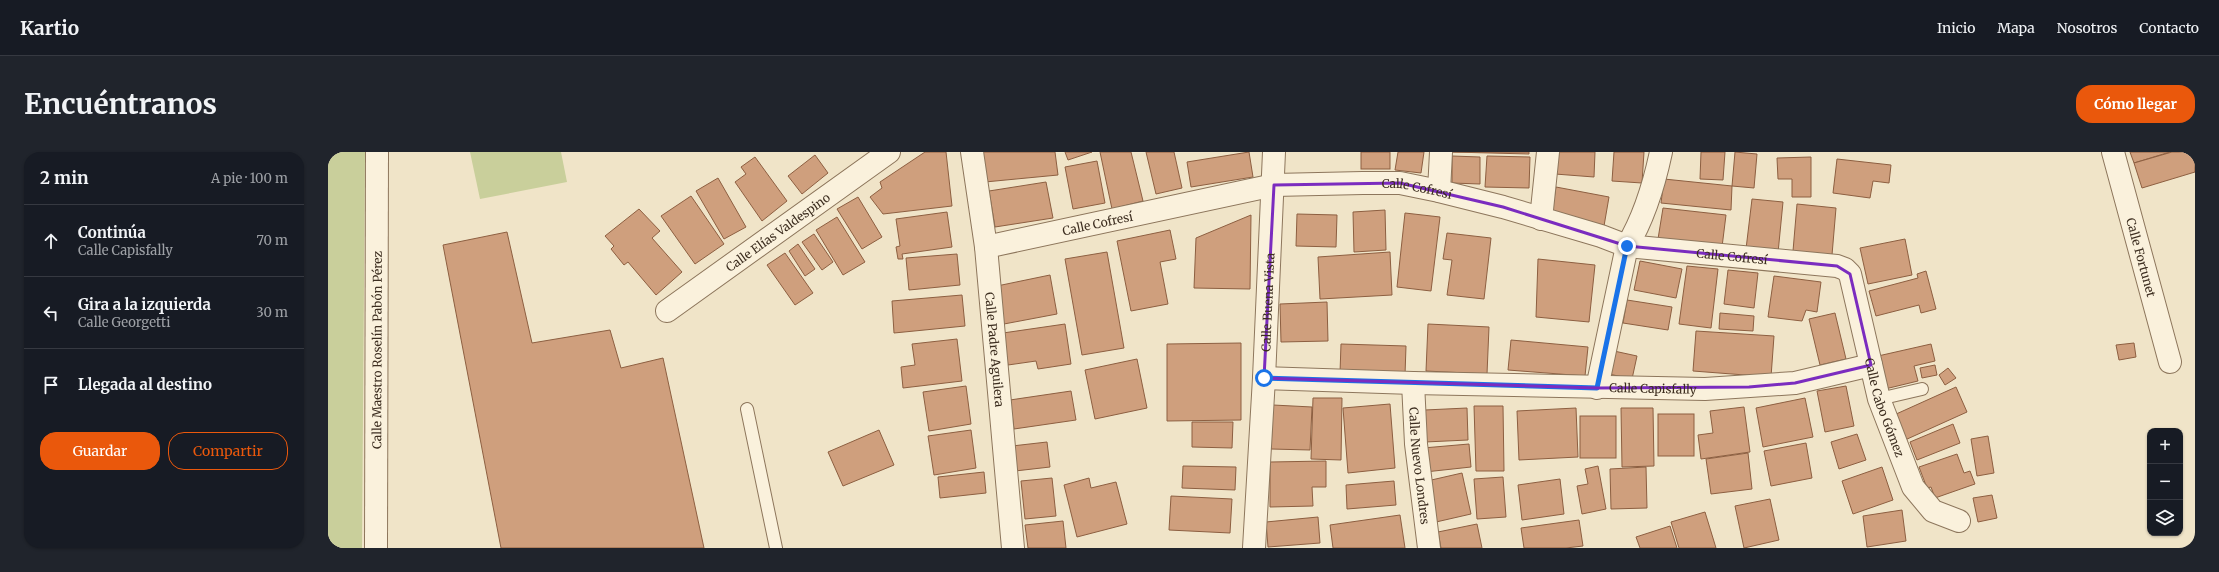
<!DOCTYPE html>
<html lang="es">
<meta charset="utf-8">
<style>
:root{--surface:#171b24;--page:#20242c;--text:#f1f3f6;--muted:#9ea1a6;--line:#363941;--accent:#ea580c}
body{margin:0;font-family:Merriweather,serif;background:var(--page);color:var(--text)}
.controls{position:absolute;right:12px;bottom:12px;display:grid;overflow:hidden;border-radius:8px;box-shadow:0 1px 3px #0004}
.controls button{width:36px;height:36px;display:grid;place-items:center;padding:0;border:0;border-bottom:1px solid var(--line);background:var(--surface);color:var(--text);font:20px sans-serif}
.stop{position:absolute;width:12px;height:12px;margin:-9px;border:3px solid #1a73e8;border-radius:50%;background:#fff}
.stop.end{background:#1a73e8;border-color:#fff;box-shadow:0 1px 4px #0008}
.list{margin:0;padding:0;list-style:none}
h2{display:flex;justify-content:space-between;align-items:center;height:52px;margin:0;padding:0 16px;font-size:17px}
h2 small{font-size:13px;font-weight:400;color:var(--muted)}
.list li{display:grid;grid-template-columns:26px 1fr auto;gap:12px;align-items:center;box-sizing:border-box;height:72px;padding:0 16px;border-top:1px solid var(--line)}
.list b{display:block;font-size:15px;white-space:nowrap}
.list p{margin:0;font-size:13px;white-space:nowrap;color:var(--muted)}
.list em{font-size:13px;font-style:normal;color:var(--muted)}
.actions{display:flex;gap:8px;padding:12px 16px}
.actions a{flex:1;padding:9px 0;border:1px solid var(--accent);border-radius:16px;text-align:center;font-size:14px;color:var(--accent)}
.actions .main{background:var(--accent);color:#fff}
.icon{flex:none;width:22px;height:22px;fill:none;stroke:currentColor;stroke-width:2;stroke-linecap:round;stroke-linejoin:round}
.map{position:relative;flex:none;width:1867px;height:396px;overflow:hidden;border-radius:16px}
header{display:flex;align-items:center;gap:24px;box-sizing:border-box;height:56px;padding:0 20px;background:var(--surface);border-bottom:1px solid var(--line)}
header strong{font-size:19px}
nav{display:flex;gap:22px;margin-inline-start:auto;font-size:14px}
.intro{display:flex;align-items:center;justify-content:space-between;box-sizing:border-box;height:96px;padding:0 24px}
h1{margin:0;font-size:28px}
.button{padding:10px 18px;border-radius:16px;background:var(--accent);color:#fff;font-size:14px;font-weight:700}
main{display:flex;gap:24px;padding:0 24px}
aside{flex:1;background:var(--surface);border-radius:16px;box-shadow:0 1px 3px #0004}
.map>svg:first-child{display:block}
</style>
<header>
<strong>Kartio</strong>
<nav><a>Inicio</a><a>Mapa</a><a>Nosotros</a><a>Contacto</a></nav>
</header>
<div class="intro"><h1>Encuéntranos</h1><a class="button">Cómo llegar</a></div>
<main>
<aside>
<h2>2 min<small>A pie · 100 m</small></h2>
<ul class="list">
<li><svg class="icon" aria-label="ahead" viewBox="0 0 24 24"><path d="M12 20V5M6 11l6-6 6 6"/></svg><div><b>Continúa</b><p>Calle Capisfally</p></div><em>70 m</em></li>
<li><svg class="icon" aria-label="left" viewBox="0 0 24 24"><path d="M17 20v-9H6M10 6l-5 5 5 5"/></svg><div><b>Gira a la izquierda</b><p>Calle Georgetti</p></div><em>30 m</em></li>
<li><svg class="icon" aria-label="arrive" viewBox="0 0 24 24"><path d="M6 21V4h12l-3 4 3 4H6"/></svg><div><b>Llegada al destino</b></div></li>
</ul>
<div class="actions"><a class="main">Guardar</a><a>Compartir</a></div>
</aside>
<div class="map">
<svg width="1867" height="396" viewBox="0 0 1867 396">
<rect width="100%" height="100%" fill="#f0e4c8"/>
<g fill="#c9cf9b">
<polygon points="0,0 37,0 34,396 0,396"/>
<polygon points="142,0 233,0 239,30 152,47"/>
</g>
<g fill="#cf9f7d" stroke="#8d5f41">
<polygon points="597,0 618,0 624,54 555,62 542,45 554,36 552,30"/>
<polygon points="654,0 727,0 730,23 657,30"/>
<polygon points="737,0 764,0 740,8"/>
<polygon points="772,0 803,0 815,49 784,57"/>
<polygon points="818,0 846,0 854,36 828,42"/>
<polygon points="921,0 925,25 863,35 859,10"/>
<rect x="1033" y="0" width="29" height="17"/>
<polygon points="1070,0 1096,0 1093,21 1067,18"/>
<polygon points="1124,0 1201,0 1201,2"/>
<polygon points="1228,0 1267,0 1266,25 1227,22"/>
<polygon points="1286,0 1316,0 1314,31 1284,29"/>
<polygon points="1373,0 1397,0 1395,28 1372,27"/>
<polygon points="1407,0 1429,2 1426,36 1404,34"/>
<polygon points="1802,0 1842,0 1806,11"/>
<polygon points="1844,0 1863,0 1867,12 1867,20 1814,36 1806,11"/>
<polygon points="487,3 500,21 474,42 460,24"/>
<polygon points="1124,4 1152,5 1152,32 1124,31"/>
<polygon points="1159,4 1202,5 1201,36 1157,35"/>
<polygon points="427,5 459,49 434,69 407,30 418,22 413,15"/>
<polygon points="1483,5 1483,45 1464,45 1464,27 1450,27 1449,6"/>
<polygon points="1509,7 1563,13 1561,31 1545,29 1542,46 1505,41"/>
<polygon points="769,9 777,51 745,57 737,15"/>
<polygon points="390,26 418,75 396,87 368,39"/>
<polygon points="1336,27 1404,34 1403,58 1333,51"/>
<polygon points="718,30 725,66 667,75 661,39"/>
<polygon points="1228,35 1281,45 1276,74 1223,65"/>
<polygon points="363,44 396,92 367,112 333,64"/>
<polygon points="530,45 554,85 534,97 509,57"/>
<polygon points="1424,47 1455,50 1450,101 1418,97"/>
<polygon points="1469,52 1508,56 1504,103 1465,99"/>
<polygon points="1335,56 1398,63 1394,95 1330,87"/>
<polygon points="311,57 332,79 324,86 354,120 328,143 300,110 296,113 283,97 286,94 277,84"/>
<polygon points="1057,58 1058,98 1026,100 1025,60"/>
<polygon points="619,60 624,95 574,102 575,107 570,107 568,95 572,94 568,67"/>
<polygon points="1077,61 1112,65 1103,139 1069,135"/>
<polygon points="969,62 1009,63 1008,95 968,94"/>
<polygon points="923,63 922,137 866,136 868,86"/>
<polygon points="509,65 537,110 515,123 488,78"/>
<polygon points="842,78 848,107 832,110 840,152 803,159 789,89"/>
<polygon points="179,80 204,191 282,178 293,216 335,206 376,396 173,396 115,93"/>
<polygon points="1119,81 1163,86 1156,147 1119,143 1124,108 1115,107"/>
<polygon points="486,82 505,110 494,118 474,90"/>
<polygon points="1577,87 1584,123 1540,132 1532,96"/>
<polygon points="470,92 487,117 477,124 461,99"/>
<polygon points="779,100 796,196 754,203 737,107"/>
<polygon points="1062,100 1064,143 992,147 990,105"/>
<polygon points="457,101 485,141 467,153 439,113"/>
<polygon points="629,102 632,133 581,138 578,106"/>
<polygon points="1210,107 1267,113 1261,170 1208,165"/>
<polygon points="1312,109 1354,117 1348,146 1306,138"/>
<polygon points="1359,114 1390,117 1383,176 1351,172"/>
<polygon points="1400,118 1430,121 1426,156 1396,152"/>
<polygon points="1598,119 1608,157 1593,161 1591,153 1548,164 1541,139 1590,126 1589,122"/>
<polygon points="722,123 729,162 676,172 669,134"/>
<polygon points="1446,124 1493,130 1489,160 1478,158 1474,169 1440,165"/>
<polygon points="634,143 637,174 566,181 564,149"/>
<polygon points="1299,148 1344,155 1340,178 1295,171"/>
<polygon points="999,150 1000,189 953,190 952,152"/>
<polygon points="1392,161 1426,164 1425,179 1391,177"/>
<polygon points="1507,161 1518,207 1492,213 1481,167"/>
<polygon points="737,172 743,212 710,217 708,209 680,213 675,181"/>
<polygon points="1100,172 1161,175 1159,222 1098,219"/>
<polygon points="1368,179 1446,184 1443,225 1365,219"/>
<polygon points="629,187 634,229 575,236 573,215 587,213 584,192"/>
<polygon points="1183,188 1260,195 1257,224 1180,218"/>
<polygon points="913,191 913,268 839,269 839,192"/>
<polygon points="1806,191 1808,205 1791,208 1788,193"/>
<polygon points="1013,192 1078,194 1077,223 1012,221"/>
<polygon points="1603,192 1607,209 1586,214 1590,229 1557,237 1550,204"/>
<polygon points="1286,199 1309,204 1304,227 1281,222"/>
<polygon points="809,207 819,256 767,267 757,218"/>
<polygon points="1607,213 1609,223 1594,226 1592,216"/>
<polygon points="1620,216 1628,226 1617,233 1611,223"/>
<polygon points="638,234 643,272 601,279 595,240"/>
<polygon points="1518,234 1526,274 1497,280 1489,239"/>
<polygon points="1628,235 1639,260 1577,288 1566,263"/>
<polygon points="743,239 748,268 686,277 682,248"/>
<polygon points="985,246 1014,246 1013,308 983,307"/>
<polygon points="1477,246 1485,285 1435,295 1428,256"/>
<polygon points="1062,252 1067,316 1020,321 1015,256"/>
<polygon points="945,253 984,255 982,298 943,297"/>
<polygon points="1146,254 1175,254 1176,319 1148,319"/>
<polygon points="1416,255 1422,300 1373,307 1370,283 1385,281 1382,259"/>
<polygon points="1139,256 1140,288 1097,290 1097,258"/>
<polygon points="1248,256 1250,305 1191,308 1189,259"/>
<polygon points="1293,256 1325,256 1326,314 1294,315"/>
<rect x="1330" y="262" width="36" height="42"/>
<rect x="1252" y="264" width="36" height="42"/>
<polygon points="864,270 905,270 904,296 864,295"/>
<polygon points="1625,272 1632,291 1589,308 1582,290"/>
<polygon points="551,278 566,313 515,334 500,300"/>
<polygon points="643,278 648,316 606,323 600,284"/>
<polygon points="1529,282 1538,308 1511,317 1503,290"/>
<polygon points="1660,284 1666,321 1649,324 1643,287"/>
<polygon points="719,290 722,315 687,319 684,294"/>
<polygon points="1478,291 1484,326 1443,334 1436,299"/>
<polygon points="1141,292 1143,315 1097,320 1095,296"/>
<polygon points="1420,301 1424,337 1383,342 1378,307"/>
<polygon points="1629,302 1636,321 1642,319 1647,332 1607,346 1603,335 1599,336 1591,315"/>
<polygon points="998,309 998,335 984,335 985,354 942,355 942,310"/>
<polygon points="855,314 908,315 907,338 854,336"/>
<polygon points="1270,314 1278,357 1254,362 1249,334 1260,332 1257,317"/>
<polygon points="1318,315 1319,356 1283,357 1282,317"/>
<polygon points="1554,315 1565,348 1525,362 1514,329"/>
<polygon points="656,320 658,341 612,346 610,325"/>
<polygon points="1134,321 1143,362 1108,370 1099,329"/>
<polygon points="1175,325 1178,365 1149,367 1146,327"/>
<polygon points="724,326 728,364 697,367 693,329"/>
<polygon points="761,326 763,336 788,330 799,372 749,385 736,333"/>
<polygon points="1232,327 1236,362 1194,368 1190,333"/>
<polygon points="1066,329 1068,353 1019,357 1018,333"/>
<polygon points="1664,343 1669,366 1650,370 1645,346"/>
<polygon points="843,344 904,347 902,381 841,378"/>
<polygon points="1442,347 1451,388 1416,396 1407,354"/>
<polygon points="1574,358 1578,389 1539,395 1535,364"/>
<polygon points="1377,360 1388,396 1351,396 1343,370"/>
<polygon points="1072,363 1077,396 1005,396 1002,373"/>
<polygon points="990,365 992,391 940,395 938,370"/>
<polygon points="1251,368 1255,394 1238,396 1196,396 1193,376"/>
<polygon points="735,369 738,396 700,396 697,373"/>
<polygon points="1149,372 1154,396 1113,396 1110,380"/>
<polygon points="1342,374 1349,396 1312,396 1308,385"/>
</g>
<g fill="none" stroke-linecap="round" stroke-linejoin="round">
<defs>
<g id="service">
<polyline points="1551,247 1594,237"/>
<polyline points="419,257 448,396"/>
</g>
<g id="minor">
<path id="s1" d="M 644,0 L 658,95 L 685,396"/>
<path id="s2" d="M 1785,0 L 1842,210"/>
<polyline points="1111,39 1113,0"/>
<polyline points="1213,67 1220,0"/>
<path id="s3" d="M 658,95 L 946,33 L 1035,31 L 1072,31 L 1111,39 L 1175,55 L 1273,84 L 1299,94 L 1509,114 L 1517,117 L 1522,122 L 1551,247 L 1585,335 L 1605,359 L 1631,369"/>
<path id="s4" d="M 339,159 L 561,0"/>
<path id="s5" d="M 936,226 L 1085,231 L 1377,237 L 1467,231 L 1543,213"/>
<path id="s6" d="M 1085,231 L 1088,292 L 1101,396"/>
<path d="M 1269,236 L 1299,94 C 1316,66 1326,33 1333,0"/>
<path id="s7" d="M 48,396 L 49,0"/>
<path id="s8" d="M 926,396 L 936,226 L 946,0"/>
</g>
</defs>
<use href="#service" stroke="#8d765c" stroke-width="14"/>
<use href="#minor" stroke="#8d765c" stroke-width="24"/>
<use href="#service" stroke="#faf1dc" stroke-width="12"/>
<use href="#minor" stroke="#faf1dc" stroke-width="22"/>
</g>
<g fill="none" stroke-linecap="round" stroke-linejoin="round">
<polyline stroke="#1a73e8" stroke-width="5" points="936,226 1269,236 1299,94"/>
</g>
<path fill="none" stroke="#7b2cbf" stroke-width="3" stroke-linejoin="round" d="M 1072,31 L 1175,55 L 1299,94 L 1509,114 L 1522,122 L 1543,213 L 1467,231 L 1421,235 L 1269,236 L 936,226 L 946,33 Z"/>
<g text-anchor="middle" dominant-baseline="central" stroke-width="3" stroke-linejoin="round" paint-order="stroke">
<g font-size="12" fill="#3d2e20" stroke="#f7eed8">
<text stroke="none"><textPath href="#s3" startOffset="438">Calle Cofresí</textPath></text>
<text stroke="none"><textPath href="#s3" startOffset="114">Calle Cofresí</textPath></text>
<text stroke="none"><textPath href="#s4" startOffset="136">Calle Elías Valdespino</textPath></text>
<text stroke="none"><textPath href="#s3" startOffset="762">Calle Cofresí</textPath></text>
<text stroke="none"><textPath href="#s2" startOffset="109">Calle Fortunet</textPath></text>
<text stroke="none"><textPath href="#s8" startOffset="246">Calle Buena Vista</textPath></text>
<text stroke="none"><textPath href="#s7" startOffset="198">Calle Maestro Roselín Pabón Pérez</textPath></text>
<text stroke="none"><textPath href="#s1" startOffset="199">Calle Padre Aguilera</textPath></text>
<text stroke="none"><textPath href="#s5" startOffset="389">Calle Capisfally</textPath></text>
<text stroke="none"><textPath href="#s3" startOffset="1021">Calle Cabo Gómez</textPath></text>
<text stroke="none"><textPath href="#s6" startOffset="83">Calle Nuevo Londres</textPath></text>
</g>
</g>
</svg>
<div class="controls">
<button>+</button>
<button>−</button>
<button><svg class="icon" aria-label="layers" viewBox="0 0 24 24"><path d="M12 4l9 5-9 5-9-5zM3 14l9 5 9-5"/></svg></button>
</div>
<div class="stop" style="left:936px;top:226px"></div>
<div class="stop end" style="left:1299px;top:94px"></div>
</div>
</main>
